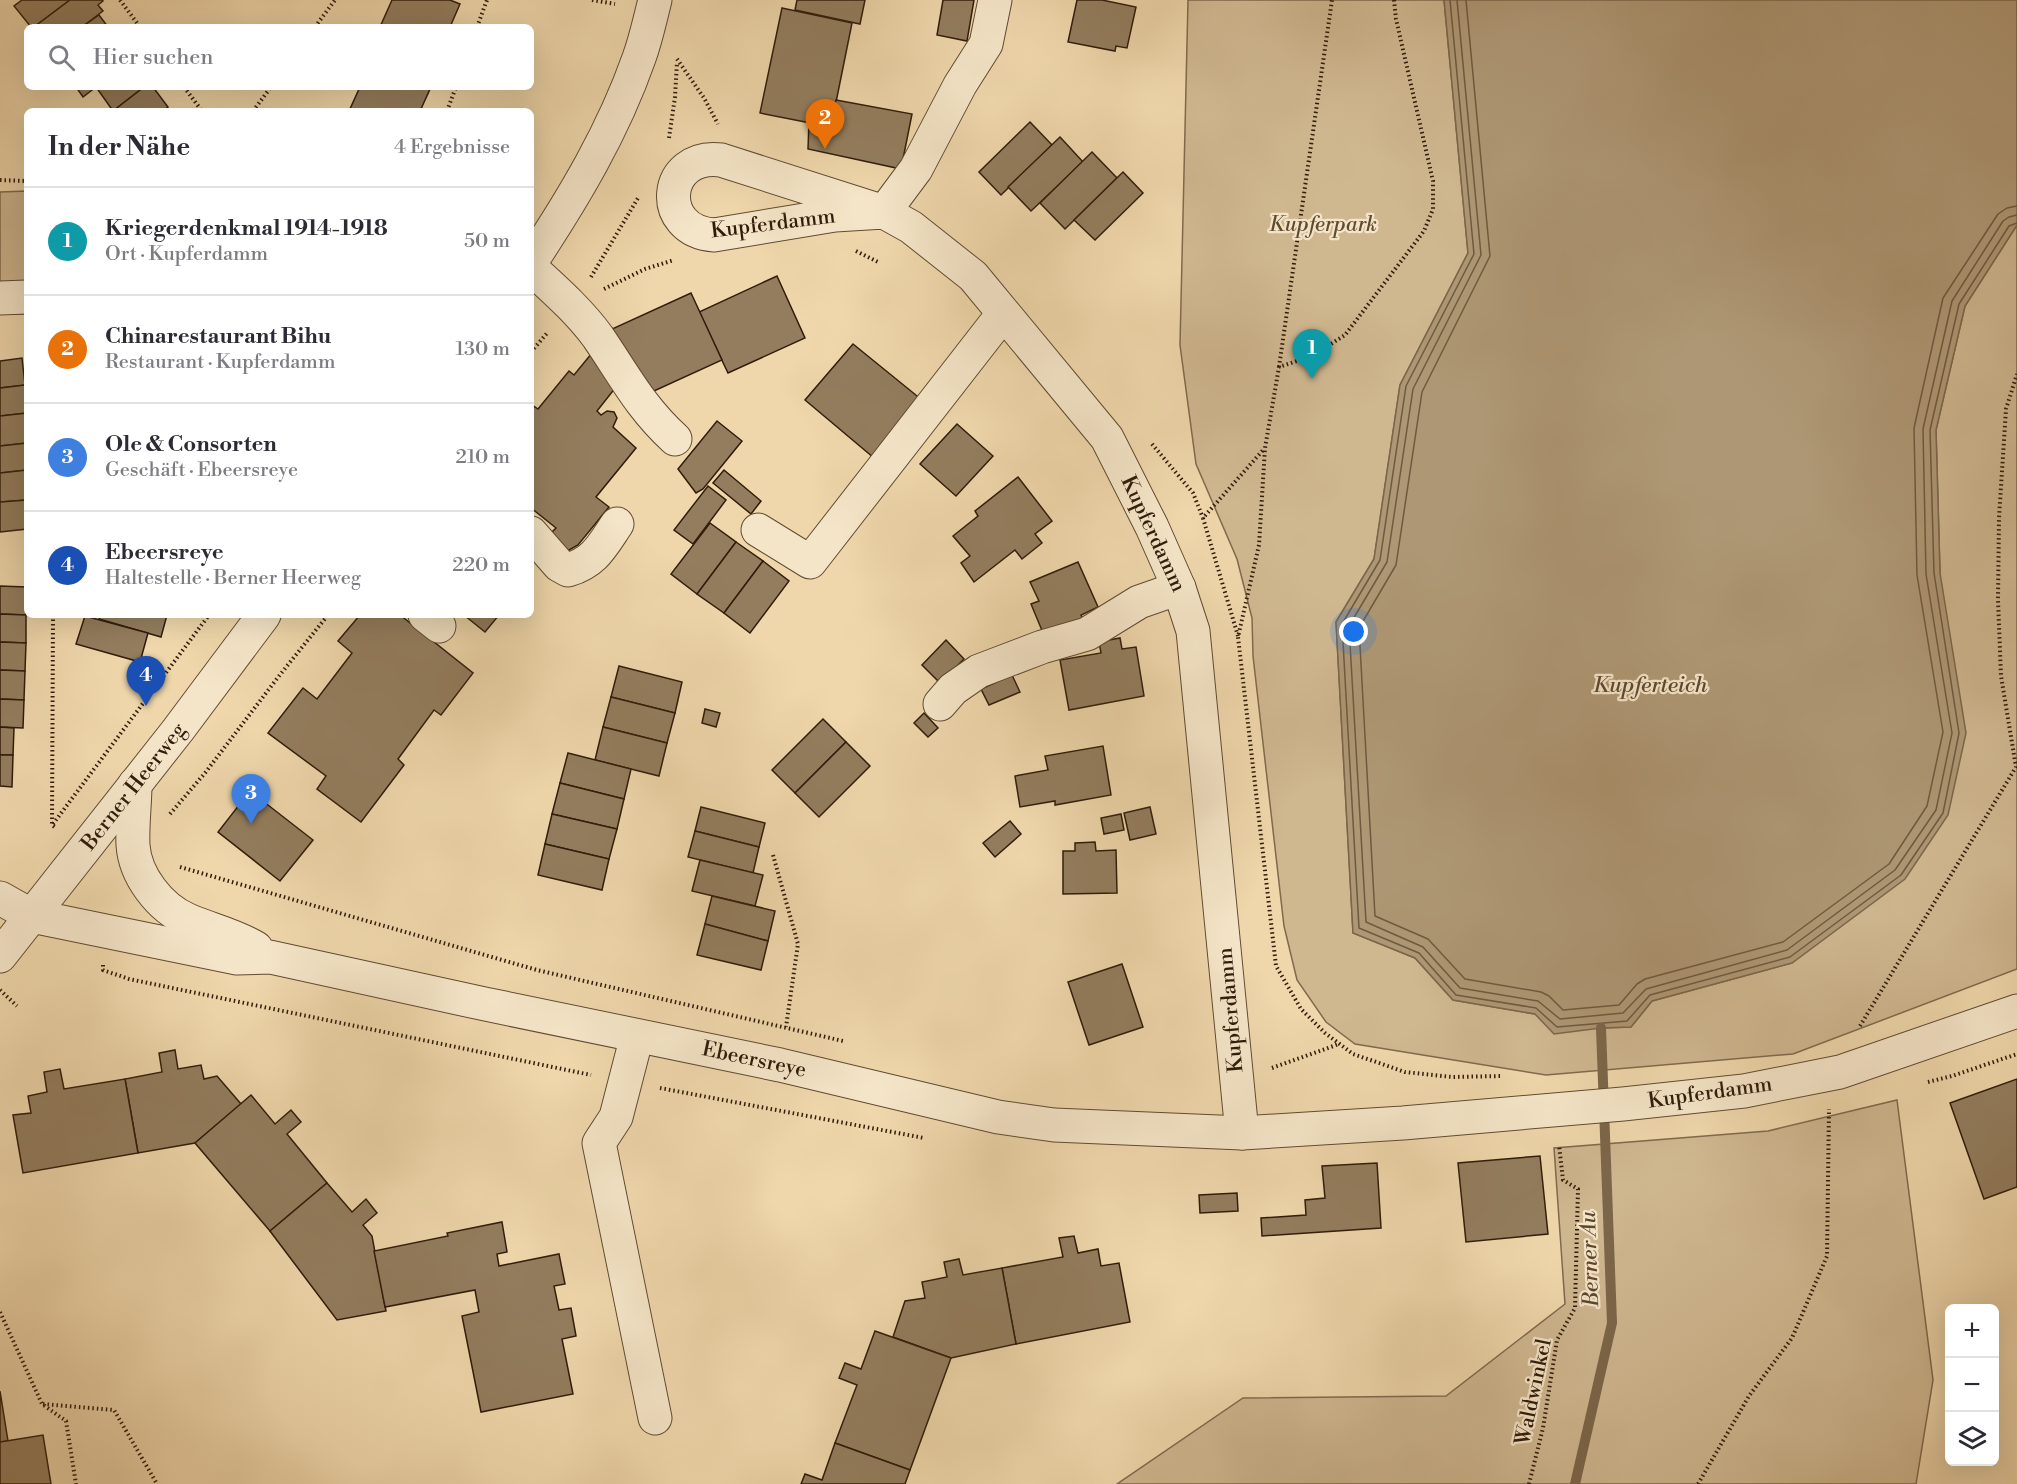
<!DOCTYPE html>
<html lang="de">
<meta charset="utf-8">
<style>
:root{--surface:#fff;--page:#f7f7f7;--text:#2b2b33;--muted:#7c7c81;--line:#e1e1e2;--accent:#0f766e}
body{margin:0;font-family:"Libre Bodoni",serif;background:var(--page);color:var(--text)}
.controls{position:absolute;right:18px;bottom:18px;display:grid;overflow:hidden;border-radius:9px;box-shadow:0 6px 24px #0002}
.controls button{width:54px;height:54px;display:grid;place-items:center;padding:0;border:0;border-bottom:2px solid var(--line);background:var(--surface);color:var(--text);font:30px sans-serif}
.you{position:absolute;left:1354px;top:632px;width:21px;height:21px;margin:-15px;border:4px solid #fff;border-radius:50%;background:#1a73e8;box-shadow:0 0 0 9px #1a73e833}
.badge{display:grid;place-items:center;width:39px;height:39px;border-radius:50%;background:var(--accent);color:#fff;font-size:20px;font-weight:700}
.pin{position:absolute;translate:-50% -50px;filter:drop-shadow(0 2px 3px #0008)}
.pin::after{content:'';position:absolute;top:32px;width:21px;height:18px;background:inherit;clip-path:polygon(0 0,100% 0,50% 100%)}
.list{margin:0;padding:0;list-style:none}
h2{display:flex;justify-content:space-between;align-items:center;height:78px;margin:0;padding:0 24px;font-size:26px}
h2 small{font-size:20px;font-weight:400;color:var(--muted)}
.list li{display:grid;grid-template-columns:39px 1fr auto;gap:18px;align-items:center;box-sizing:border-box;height:108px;padding:0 24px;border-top:2px solid var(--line)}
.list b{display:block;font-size:22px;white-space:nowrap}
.list p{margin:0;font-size:20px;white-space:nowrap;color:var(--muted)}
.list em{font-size:20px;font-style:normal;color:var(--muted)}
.icon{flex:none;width:33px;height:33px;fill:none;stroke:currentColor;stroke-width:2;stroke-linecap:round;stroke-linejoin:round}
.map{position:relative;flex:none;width:2017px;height:1484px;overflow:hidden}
.search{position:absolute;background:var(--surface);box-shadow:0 6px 24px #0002;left:24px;top:24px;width:510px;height:66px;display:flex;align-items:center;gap:15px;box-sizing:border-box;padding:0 21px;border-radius:9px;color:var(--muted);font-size:22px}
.panel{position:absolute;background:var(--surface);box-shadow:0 6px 24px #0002;left:24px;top:108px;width:510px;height:510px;border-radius:9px}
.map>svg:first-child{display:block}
</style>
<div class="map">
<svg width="2017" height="1484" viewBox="0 0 2017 1484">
<rect width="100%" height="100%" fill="#efd7ab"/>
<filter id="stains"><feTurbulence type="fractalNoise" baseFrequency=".00333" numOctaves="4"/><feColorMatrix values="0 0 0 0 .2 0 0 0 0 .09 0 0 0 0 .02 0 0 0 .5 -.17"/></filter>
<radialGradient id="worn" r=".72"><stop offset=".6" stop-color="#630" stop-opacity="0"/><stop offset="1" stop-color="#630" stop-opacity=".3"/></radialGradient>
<g fill="#cfb790" stroke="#806a4d" stroke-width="1.5">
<polygon points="1188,0 1444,0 1468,253 1400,385 1374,559 1336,622 1353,933 1415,958 1453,1000 1535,1014 1601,1028 1631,1027 1652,1001 1792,963 1940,572 1936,430 1965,306 2017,225 2017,969 1793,1054 1546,1075 1355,1044 1326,1022 1297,980 1284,926 1253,656 1252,618 1237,559 1196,464 1180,345"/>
<polygon points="27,191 27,314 0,313 0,192"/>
<polygon points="1897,1100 1933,1380 1916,1484 1117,1484 1243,1398 1446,1396 1565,1304 1554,1148 1768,1131"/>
</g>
<polygon fill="#ae9774" stroke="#7c664a" stroke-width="1.5" points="1444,0 2017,0 2017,225 1965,306 1936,430 1940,573 1966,733 1948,815 1905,879 1792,963 1652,1001 1631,1027 1601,1028 1554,1034 1535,1014 1453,1000 1415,958 1353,933 1336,622 1374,559 1400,385 1468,253"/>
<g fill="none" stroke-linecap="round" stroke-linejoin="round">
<g stroke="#6f5a3f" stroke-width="1.5">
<polyline points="1450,0 1474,254 1406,386 1380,560 1342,624 1359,928 1419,953 1456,995 1536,1008 1557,1027 1627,1021 1650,995 1790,957 1901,875 1943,813 1959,733 1934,573 1930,430 1959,304 2009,226 2017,223"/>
<polyline points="1457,0 1481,255 1413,389 1387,562 1349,626 1366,922 1423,947 1460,988 1538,1001 1560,1019 1623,1013 1646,989 1787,950 1895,870 1936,810 1952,733 1926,574 1923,429 1952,301 2003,221 2009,217 2017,215"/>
<polyline points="1466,0 1490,256 1422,392 1396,565 1359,628 1375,916 1428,939 1465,979 1541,992 1549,996 1563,1010 1619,1005 1637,984 1645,979 1783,942 1889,864 1927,806 1943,732 1917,575 1914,428 1943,298 1998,214 2007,208 2017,206"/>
</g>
<polyline stroke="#7c664a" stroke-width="10" points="1575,1484 1612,1323 1601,1028"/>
</g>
<g fill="#937d5e" stroke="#301c0a" stroke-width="1.5">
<polygon points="22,0 70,0 34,27 31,27 14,6"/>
<polygon points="70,0 102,0 103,1 98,5 103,11 82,27 34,27"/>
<polygon points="392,0 450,0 460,4 450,27 380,27"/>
<polygon points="797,0 865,0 860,24 795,10"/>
<polygon points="943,0 974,0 967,41 937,35"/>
<polygon points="1077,0 1102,0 1136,7 1127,48 1116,46 1115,51 1068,42"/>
<polygon points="782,8 852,23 831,127 760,113"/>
<polygon points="99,15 108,27 82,27"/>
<polygon points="76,87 96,87 83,97"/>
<polygon points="96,87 144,87 113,111"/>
<polygon points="144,87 153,87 168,107 162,111 113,111"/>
<polygon points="360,87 431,87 420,111 349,111"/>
<polygon points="836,100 912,114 901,169 808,149 809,122 831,127"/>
<polygon points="1030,122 1052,145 1001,195 979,172"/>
<polygon points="1060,137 1083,162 1031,211 1008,187"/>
<polygon points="1092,152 1117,178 1065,229 1040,203"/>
<polygon points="1123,172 1143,193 1095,240 1074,220"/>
<polygon points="777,276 805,338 728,373 699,312"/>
<polygon points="691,293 722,360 643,396 612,329"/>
<polygon points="853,344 922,400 874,458 805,400"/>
<polygon points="592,353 616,387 597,411 601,415 607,411 614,412 617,418 613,427 636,448 596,497 609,507 578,545 564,553 552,532 556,528 531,508 531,406 532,405 538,409 569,371 574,375"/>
<polygon points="22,358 25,385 0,388 0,361"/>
<polygon points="25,385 27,413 0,416 0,388"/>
<polygon points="27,413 27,443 0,446 0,416"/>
<polygon points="717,421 742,441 703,489 696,493 678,469"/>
<polygon points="957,424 993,456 956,496 920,464"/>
<polygon points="27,443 27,470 0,473 0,446"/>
<polygon points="27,470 27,500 0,502 0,473"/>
<polygon points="724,470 761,501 751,514 713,483"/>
<polygon points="1018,477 1052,521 1035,534 1042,543 1022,559 1015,550 974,582 961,563 970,556 953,536 978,516 975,511"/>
<polygon points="708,486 726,500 693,544 674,530"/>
<polygon points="27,500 27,529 0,532 0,502"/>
<polygon points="710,523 736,542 697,594 671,574"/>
<polygon points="736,542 763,561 724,613 697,594"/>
<polygon points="763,561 789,581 750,633 724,613"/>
<polygon points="1078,562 1098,607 1081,615 1086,626 1043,633 1031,604 1039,601 1030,582"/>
<polygon points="0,586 27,587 26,615 0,614"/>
<polygon points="0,614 26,615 26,643 0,642"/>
<polygon points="100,615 167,615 161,637 99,619"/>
<polygon points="360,615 400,615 473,673 441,715 434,710 398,759 404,765 361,822 317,789 326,776 268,733 303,688 317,699 352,653 338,641"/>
<polygon points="464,615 499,615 485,632"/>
<polygon points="85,616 148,633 140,662 76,644"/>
<polygon points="1120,638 1122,649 1136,647 1144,696 1069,710 1060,660 1101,653 1099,642"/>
<polygon points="946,640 964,659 940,683 922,665"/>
<polygon points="0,642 26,643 25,671 0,670"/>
<polygon points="619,666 682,682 675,713 611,697"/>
<polygon points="0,670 25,671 24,700 0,699"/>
<polygon points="1012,675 1020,692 989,705 981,689"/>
<polygon points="611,697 675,713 667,743 603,727"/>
<polygon points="0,699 24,700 23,728 0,727"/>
<polygon points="705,709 720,713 716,727 702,723"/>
<polygon points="924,713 938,728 928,737 914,723"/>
<polygon points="823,719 846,742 795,793 772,770"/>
<polygon points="0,727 14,728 13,755 0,755"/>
<polygon points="603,727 667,743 659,776 595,760"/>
<polygon points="846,742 870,766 819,817 795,793"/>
<polygon points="1103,746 1111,795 1055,805 1055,801 1020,807 1015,776 1048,770 1045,756"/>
<polygon points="568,753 631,769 624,799 560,783"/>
<polygon points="0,755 13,755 12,787 0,786"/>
<polygon points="560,783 624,799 617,829 552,814"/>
<polygon points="250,791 313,840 280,881 218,832"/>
<polygon points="701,807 765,823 759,847 695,831"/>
<polygon points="1150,807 1156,834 1130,840 1124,813"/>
<polygon points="552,814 617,829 609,859 545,844"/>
<polygon points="1121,814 1124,830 1104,834 1101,818"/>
<polygon points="1010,821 1021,834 995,857 983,843"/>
<polygon points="695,831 759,847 753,873 688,857"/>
<polygon points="1095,842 1096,851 1116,850 1117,893 1063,894 1063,851 1075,851 1075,843"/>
<polygon points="545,844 609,859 602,890 538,875"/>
<polygon points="700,860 763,875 755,906 692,891"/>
<polygon points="712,896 775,911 768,941 705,924"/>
<polygon points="705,924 768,941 761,970 697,955"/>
<polygon points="1122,964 1143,1027 1089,1045 1068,982"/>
<polygon points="175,1050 178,1069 201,1065 204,1079 217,1076 241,1104 195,1143 138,1153 125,1079 162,1072 159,1053"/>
<polygon points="60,1069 64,1089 125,1079 138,1153 23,1173 13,1115 31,1113 28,1096 47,1092 44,1072"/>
<polygon points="2017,1079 2017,1187 1984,1199 1950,1103"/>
<polygon points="251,1095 275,1124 291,1110 301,1122 287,1134 327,1183 270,1231 195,1143"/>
<polygon points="1540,1156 1548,1234 1466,1242 1458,1163"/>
<polygon points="1377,1163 1381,1228 1262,1236 1261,1218 1306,1215 1305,1200 1325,1198 1322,1166"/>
<polygon points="327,1183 352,1212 366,1199 377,1213 363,1225 372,1236 386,1311 337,1320 270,1231"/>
<polygon points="1237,1193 1238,1211 1200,1213 1199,1195"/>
<polygon points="502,1222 507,1252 497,1254 499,1266 559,1254 565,1284 554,1286 559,1310 571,1308 576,1336 562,1339 573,1394 481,1412 462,1316 479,1312 475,1290 385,1307 374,1251 448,1236 447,1233"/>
<polygon points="1074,1236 1078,1253 1098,1249 1101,1266 1119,1263 1130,1322 1016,1344 1002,1268 1063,1257 1059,1238"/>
<polygon points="959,1259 963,1275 1002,1268 1016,1344 951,1358 893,1337 905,1301 925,1298 922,1282 947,1277 944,1262"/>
<polygon points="875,1331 951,1358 910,1470 835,1443 857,1385 839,1378 845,1363 861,1369"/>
<polygon points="0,1391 8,1441 0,1442"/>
<polygon points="43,1435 51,1484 0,1484 0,1442"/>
<polygon points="835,1443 910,1470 905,1484 801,1484 805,1474 822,1480"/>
</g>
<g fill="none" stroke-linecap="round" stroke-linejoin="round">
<defs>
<g id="minor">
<path d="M 884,212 L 835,215 L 714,235 C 656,231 662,153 721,160 L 884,212 L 911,227 L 973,276 L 1107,438 L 1152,527 L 1179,588 L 1193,631 L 1242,1133"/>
<polyline points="884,212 916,169 960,85 986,44 995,0"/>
<path d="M 531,262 C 574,197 613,132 639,58 C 646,39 650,19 655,0"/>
<path d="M 531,268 C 555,290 579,311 598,337 C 624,375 640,407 675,439"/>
<polyline points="0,298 27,297"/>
<polyline points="758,530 810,562 1003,314"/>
<path d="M 531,533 L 559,565 L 568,570 C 595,562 602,546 617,524"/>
<polyline points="425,615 439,626"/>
<polyline points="940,704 953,689 979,671 1042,647 1087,634 1139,602 1179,588"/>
<path d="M 135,784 C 135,804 132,825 133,845 C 135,876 160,908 188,920 C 211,930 235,935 256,948"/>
<polyline points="0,898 32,916 237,958 270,957 485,1004 780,1065 998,1117 1054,1125 1242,1133 1403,1123 1623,1104 1744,1091 1840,1072 2017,1011"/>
<polyline points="0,956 178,730 264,615"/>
<polyline points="637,1036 616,1117 599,1143 655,1418"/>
</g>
</defs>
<use href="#minor" stroke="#604b32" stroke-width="35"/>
<g stroke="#301c0a" stroke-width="4" stroke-dasharray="1.5 3" stroke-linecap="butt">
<polyline points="120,0 140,27"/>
<polyline points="592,0 615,4"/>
<polyline points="1394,0 1396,19 1433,181 1433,209 1424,231 1345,335 1312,356 1279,367 1265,448 1259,545 1238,637 1276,966 1301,1009 1325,1033 1353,1054 1405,1072 1452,1077 1502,1076"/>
<polyline points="315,27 335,0"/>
<polyline points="477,27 487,0"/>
<polyline points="677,59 704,98 718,124"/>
<polyline points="184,87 202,111"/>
<polyline points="253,111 271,87"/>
<polyline points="447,111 456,87"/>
<polyline points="669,138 675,97 677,62"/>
<polyline points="0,180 27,181"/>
<polyline points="856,251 880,263"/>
<polyline points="591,277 638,198"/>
<polyline points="604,289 645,269 674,260"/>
<polyline points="531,352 548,332"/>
<polyline points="1279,367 1332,0"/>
<polyline points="1152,444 1193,493 1203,518"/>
<polyline points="53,615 52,825 56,828"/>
<polyline points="1238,636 1203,518 1264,449"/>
<polyline points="170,814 205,773 279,676 328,615"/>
<polyline points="53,824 209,615"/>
<polyline points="773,855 798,944 786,1027"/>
<polyline points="180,867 537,970 843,1041"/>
<polyline points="103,965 103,970 129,979 591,1075"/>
<polyline points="0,990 17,1006"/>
<polyline points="1860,1026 2016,767 2001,676 1998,600 1999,518 2006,409 2017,374"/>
<polyline points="1272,1068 1339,1044"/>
<polyline points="1928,1082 1952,1076 2017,1054"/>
<polyline points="660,1088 924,1138"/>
<polyline points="0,1312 42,1404 66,1421 76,1484"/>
<polyline points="43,1404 114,1410 157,1484"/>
<polyline points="1529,1484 1543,1428 1557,1340 1575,1308 1578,1189 1563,1180 1559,1145"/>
<polyline points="1698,1484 1749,1396 1792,1338 1827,1256 1829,1109"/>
</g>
<use href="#minor" stroke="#f5e5c8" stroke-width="33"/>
</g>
<g text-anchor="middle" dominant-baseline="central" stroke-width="4.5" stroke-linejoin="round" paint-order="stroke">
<g font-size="21" fill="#301c0a" stroke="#f5e5c8">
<text transform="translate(773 224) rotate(-7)">Kupferdamm</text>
<text transform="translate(1153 534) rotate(65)">Kupferdamm</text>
<text transform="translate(134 787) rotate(-52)">Berner Heerweg</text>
<text transform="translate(1231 1010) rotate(-95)">Kupferdamm</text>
<text transform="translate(754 1060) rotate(12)">Ebeersreye</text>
<text transform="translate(1710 1093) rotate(-8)">Kupferdamm</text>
<text transform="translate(1534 1392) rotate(-78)">Waldwinkel</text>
</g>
<g font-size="21" font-style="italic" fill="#604a32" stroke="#f5e5c8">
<text x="1323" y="225">Kupferpark</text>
</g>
<g font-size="22" font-style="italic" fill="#5c472f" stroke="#f5e5c8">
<text x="1650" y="685">Kupferteich</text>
<text transform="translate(1590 1259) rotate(-92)">Berner Au</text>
</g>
</g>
<rect width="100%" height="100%" filter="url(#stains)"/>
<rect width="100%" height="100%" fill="url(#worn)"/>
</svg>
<div class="controls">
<button>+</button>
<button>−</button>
<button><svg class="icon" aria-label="layers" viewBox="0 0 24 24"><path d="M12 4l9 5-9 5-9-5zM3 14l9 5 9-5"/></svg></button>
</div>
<div class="you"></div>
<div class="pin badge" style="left:1312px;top:379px;background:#0f9aa8">1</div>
<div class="pin badge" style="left:825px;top:149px;background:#e8710a">2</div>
<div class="pin badge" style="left:251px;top:824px;background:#3f7fe0">3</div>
<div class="pin badge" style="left:146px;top:706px;background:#1a4fb4">4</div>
<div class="search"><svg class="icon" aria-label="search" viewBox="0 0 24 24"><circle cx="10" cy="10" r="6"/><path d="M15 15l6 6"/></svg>Hier suchen</div>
<section class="panel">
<h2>In der Nähe<small>4 Ergebnisse</small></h2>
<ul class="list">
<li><span class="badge" style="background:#0f9aa8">1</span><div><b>Kriegerdenkmal 1914-1918</b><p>Ort · Kupferdamm</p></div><em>50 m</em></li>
<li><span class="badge" style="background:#e8710a">2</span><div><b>Chinarestaurant Bihu</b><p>Restaurant · Kupferdamm</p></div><em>130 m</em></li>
<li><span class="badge" style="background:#3f7fe0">3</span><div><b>Ole &amp; Consorten</b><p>Geschäft · Ebeersreye</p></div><em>210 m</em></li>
<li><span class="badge" style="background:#1a4fb4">4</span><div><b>Ebeersreye</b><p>Haltestelle · Berner Heerweg</p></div><em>220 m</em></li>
</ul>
</section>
</div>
